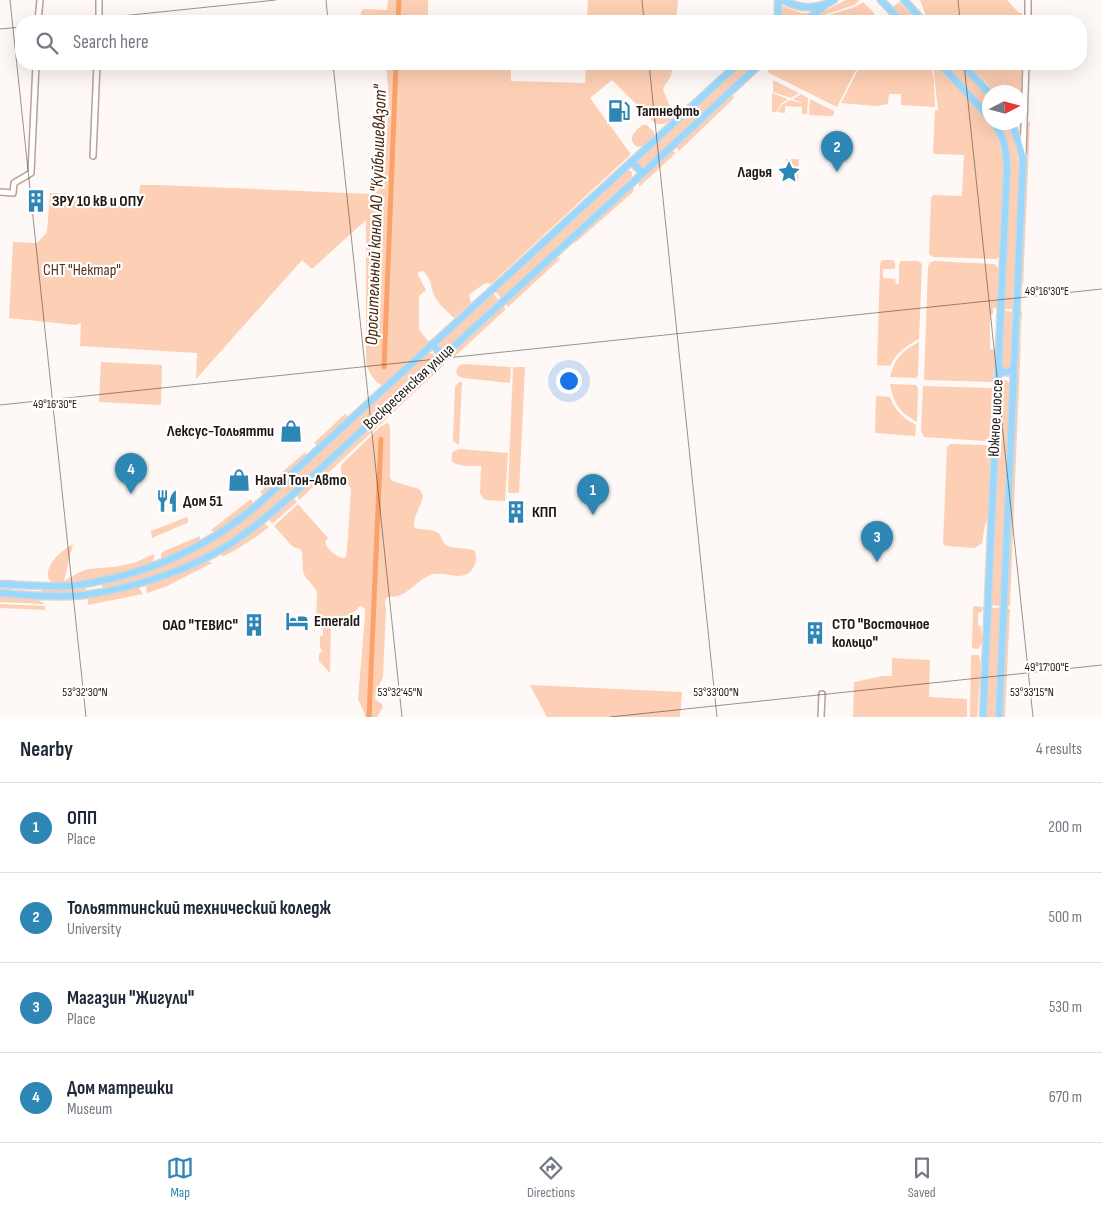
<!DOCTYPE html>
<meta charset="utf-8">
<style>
:root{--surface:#fff;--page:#f6f6f7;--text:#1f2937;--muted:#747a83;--line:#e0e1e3;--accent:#2e86b5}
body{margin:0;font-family:"Sofia Sans Condensed",sans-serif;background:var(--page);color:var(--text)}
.compass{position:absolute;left:982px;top:85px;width:45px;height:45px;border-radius:50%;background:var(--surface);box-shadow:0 5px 20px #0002;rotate:84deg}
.you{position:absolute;left:568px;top:380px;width:18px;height:18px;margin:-12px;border:4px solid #fff;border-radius:50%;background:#1a73e8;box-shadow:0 0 0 8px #1a73e833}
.badge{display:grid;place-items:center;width:32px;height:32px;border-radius:50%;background:var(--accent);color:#fff;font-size:16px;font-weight:700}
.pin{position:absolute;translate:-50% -41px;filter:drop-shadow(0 1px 2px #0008)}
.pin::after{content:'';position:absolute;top:26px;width:18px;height:15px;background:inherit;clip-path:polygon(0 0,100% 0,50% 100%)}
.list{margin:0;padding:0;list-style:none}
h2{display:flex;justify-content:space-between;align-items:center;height:65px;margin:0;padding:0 20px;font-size:21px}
h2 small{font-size:16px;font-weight:400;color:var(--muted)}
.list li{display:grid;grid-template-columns:32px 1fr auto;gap:15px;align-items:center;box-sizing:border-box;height:90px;padding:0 20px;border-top:1px solid var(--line)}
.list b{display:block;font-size:19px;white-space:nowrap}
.list p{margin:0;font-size:16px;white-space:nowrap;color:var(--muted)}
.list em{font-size:16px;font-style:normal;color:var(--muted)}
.icon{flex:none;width:28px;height:28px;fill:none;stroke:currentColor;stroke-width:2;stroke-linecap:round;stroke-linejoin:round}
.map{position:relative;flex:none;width:1102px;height:717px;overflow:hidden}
.search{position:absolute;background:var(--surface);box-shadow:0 5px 20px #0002;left:15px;right:15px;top:15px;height:55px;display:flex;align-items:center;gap:12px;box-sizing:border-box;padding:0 18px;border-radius:20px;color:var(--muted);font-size:19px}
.sheet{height:425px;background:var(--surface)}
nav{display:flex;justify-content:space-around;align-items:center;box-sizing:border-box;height:70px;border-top:1px solid var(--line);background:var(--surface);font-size:14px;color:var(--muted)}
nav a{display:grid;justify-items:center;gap:2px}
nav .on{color:var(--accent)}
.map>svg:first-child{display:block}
</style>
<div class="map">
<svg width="1102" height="717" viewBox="0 0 1102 717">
<rect width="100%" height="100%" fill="#fef9f6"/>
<g fill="#fdcfb4">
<polygon points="388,0 428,0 428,21 360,21 361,11 364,9 387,10"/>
<polygon points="588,0 678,0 676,21 587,21"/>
<polygon points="846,0 860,0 854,5 827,14 818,21 809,21 818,14"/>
<polygon points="920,0 1007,0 1019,13 1021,13 1024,16 1024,21 928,21"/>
<path d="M 863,2 L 874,13 L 875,16 L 880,21 L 820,21 C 832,10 850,12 863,2 Z"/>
<polygon points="899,2 917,21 906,21 893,7"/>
<polygon points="783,6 801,13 811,13 802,21 779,21"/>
<path d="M 386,64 L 511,64 L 511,81 L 585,83 L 586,64 L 673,64 L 671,76 L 663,88 C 665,98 672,107 673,117 C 668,123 663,126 655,123 L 612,80 L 590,98 L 630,153 L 630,155 L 491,284 L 485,283 L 469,295 L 471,303 L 454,318 C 448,312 439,305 435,297 C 430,288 432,278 423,271 L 418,272 L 418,275 L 426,290 L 419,296 L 419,330 L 429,342 L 384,386 C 374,383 370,373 366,364 L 366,220 L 312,269 L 302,260 L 196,379 L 197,353 L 80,346 L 81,323 L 75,325 L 9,318 L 13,242 L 37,243 L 47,232 L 50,193 L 139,197 L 140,185 L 159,185 L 371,194 C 379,191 381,187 384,179 L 389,100 Z"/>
<polygon points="741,64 747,71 645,166 640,166 637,161 639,158"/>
<polygon points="775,64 859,64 837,107 767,72"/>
<polygon points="861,64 931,64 934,80 935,107 901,105 901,94 889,94 888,104 876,106 841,103"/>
<polygon points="933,64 936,64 979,111 994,129 1000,146 1003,163 999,257 996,259 933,257 929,254 931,197 934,195 962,196 964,155 935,154 933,152 935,110 938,110"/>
<polygon points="945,64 957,64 989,99 989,111"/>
<polygon points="966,64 1022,64 1021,94 1020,99 1020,92 995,92 978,74 973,71"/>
<polygon points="773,80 799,93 791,98 773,92"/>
<polygon points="772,93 788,99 782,103 776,112 772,112"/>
<polygon points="801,94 808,98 807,114 802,114 802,107 785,106 785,113 777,112 783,104 790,100 801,103 801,102 793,99"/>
<polygon points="731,96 733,96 734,98 679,151 676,147 676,145 725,100"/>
<polygon points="810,99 834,111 834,115 831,116 809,115"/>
<polygon points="1027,122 1030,122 1023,286 1021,281"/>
<path d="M 998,123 L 1007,123 C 1016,139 1018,156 1019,175 L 1012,309 L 1003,309 L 1010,164 C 1009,149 1006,136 998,123 Z"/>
<path d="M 642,125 L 647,125 L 654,132 L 654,135 L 643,146 L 637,147 C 626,138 635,132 642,125 Z"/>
<polygon points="671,150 676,153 639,187 639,180"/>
<polygon points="786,159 799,159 798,181 785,180"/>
<polygon points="626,170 629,170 632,172 632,177 501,298 495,291"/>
<polygon points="633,186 634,190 632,193 575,243 574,242 578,236"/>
<polygon points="561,258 508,307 505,303 552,259"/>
<path d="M 883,260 L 893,260 L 895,263 L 895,269 L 883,269 L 883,278 L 895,279 L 896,284 L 899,284 L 899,264 L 901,261 L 918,261 L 922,264 L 919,339 C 906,346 897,352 890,366 L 877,365 L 880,265 L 881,261 Z"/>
<polygon points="934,261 994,264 996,265 998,269 997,308 993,308 993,314 990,315 990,349 995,350 993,382 924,380 928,266 930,263"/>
<polygon points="493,293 499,301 443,351 437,345 439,343"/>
<polygon points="502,305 506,309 454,357 452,356 451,352"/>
<polygon points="1003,311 1012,312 1010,368 1006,372 1001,368"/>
<polygon points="1019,312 1022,312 1010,606 1007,606 1018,347 1020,344 1021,319"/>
<path d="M 919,342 L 918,375 L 916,378 L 890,377 C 895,358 902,351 919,342 Z"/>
<path d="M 428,353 C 432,353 434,353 435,358 L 434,360 C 396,395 358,430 320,465 C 287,495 255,526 216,549 C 182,568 144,580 106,588 L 103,588 L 102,586 L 103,583 L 187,554 L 204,546 L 229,531 L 262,506 Z"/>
<polygon points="101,362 162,365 161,405 99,402"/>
<polygon points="439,364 445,364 299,500 297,495 297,493"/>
<polygon points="463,364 511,367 510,383 463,378 458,376 456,372 458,366"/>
<polygon points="513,367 525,367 519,493 509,493 508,491"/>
<polygon points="1006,380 1008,382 1010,385 1000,606 991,605 1001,384 1002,381"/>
<polygon points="459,382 462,382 459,445 453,441 453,438 455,387"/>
<path d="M 890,384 L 916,385 L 918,389 L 917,422 C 899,412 894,404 890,384 Z"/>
<polygon points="923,386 993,388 991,436 987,440 984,441 924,437 921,431"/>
<path d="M 877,396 L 890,397 C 895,411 903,418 916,425 L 915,436 L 875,433 L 876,397 Z"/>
<polygon points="345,414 347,416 348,419 318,446 314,443"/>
<path d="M 387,423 L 389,424 L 390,427 L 390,477 L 392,481 L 419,489 L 423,495 C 422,506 413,515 414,527 C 420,531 427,528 434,531 C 444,534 440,541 446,545 C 452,549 466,548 474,550 C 477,556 477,562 473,568 C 464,584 444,570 430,575 C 418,580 410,592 398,596 C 394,597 390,596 386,598 L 385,603 L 386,608 L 383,677 L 376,692 L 375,697 L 376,700 L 382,704 L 383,707 L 377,717 L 365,717 L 365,715 L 358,699 L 365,616 L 365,609 L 362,606 C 354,609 361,606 355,611 C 349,616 339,618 331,618 L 330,673 L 319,661 L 319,654 L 322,651 L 320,647 L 320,636 L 323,636 L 323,629 L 318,628 L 316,626 L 317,592 L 310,582 L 306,578 L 303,572 L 302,552 L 300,549 L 293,547 L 274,526 L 298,504 L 328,538 L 325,542 C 326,548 336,557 343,558 L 346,557 L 348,537 L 351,490 C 350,485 348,485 345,480 C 341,476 341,470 341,465 L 380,427 Z"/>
<polygon points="950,444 985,445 990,448 988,518 985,525 982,543 975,548 946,546 943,544 947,447"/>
<path d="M 460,449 L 508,453 L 505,501 L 485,500 L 480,494 L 481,466 C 475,466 455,467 452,461 C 451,459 452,456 452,453 L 456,450 Z"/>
<polygon points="305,452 307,456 265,495 262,494 260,492"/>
<polygon points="251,499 253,503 252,507 216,532 212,531 211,530"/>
<polygon points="291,499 294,499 297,502 272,524 270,520 271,516"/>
<polygon points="187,517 188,521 187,523 152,538 151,531"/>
<path d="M 262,524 L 265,524 L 269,527 C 254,539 239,549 222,557 L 223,551 Z"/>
<polygon points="200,536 200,541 197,544 163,559 162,559 161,556 162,552"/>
<path d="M 73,544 L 64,581 L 78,573 L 88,569 L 114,567 L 134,563 L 154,554 C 154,558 154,562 150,564 C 135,569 64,590 52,582 C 47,579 47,573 49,568 C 53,558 64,549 73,544 Z"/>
<polygon points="206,560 212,563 165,587 147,593 146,588 148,584"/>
<polygon points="83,587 86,589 85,592 63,593 41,592 41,588"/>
<polygon points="137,587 139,588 143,594 88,605 88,599 92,596"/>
<polygon points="0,596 33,597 45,604 0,602"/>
<polygon points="0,604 45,606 45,610 0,608"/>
<polygon points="973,606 983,607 982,612 978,613 978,626 981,626 982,641 980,647 977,649 972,648"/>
<polygon points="991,608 1000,608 995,717 987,717"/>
<polygon points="1007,609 1010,609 1005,717 1003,717"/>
<polygon points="971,655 979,655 981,664 977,717 970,717"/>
<polygon points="892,658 930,660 929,697 967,699 967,717 853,717 854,682 883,676 892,676"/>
<polygon points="530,685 682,692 680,717 547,717"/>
</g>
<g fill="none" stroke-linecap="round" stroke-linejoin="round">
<g stroke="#faa26a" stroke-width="5">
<polyline points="398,21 399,0"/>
<polyline points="384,367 396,64"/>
<polyline points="369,717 381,439"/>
</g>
<defs>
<g id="minor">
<polyline points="38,21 40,0"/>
<polyline points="99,21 99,0"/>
<polyline points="1028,21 1028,0"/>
<polyline points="1023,153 1026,64"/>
<polyline points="93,156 97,64"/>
<polyline points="0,192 13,193 14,183 31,173 36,64"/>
<polyline points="821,717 822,694"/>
</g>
<g id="major">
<path d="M 783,0 C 799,9 818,10 834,0"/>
<polyline points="881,0 901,21"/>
<polyline points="904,0 923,21"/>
<polyline points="776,21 778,14 778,0"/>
<polyline points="806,21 824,6"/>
<polyline points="940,64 990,118"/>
<polyline points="962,64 990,94"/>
<polyline points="631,162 643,173"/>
<polyline points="432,344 443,356"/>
<path d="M 999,366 L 1002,372 C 1008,373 1010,372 1014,367"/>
<path d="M 0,584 C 23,585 46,587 69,586 C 84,585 99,581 114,578 C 171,564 220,539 264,499 L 738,64"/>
<path d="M 0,593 C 28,595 56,598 84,595 C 128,589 178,574 217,552 C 245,536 269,515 293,494 L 643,173 L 760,64"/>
<path d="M 983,717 L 1007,168 C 1006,149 1005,138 993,122"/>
<path d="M 999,717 L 1023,159 C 1020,146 1017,134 1010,122"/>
</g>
</defs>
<use href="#minor" stroke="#b9a295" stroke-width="8"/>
<use href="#major" stroke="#d7d5d5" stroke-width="9"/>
<use href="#minor" stroke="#fff" stroke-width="5"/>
<use href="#major" stroke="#9ad9fd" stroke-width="6"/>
</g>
<path fill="none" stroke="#201813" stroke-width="1" stroke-opacity="0.45" d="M 10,0 L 86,717M 326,0 L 328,21M 642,0 L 644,21M 958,0 L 960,21M 73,21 L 276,0M 0,29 L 21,27M 333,64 L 402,717M 649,64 L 717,717M 964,64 L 1033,717M 0,405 L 1102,289M 610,717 L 1102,665"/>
<defs>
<symbol id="fuel-bare" viewBox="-9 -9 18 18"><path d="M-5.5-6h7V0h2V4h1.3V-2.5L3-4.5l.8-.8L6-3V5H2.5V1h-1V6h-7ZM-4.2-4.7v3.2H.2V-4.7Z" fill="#2e86b5" stroke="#fff" stroke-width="2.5" paint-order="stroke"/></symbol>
<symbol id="sight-bare" viewBox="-9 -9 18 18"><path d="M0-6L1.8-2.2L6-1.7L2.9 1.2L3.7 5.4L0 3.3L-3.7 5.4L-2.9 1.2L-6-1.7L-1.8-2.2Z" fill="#2e86b5" stroke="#fff" stroke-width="2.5" paint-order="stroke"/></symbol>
<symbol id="building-bare" viewBox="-9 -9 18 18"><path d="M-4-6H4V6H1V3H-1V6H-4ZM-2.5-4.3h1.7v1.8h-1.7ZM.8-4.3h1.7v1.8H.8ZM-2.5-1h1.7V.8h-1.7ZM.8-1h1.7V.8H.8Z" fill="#2e86b5" stroke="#fff" stroke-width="2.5" paint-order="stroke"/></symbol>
<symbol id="shop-bare" viewBox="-9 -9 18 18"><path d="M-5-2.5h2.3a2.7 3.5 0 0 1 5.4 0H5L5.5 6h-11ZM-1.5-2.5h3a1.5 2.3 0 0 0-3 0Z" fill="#2e86b5" stroke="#fff" stroke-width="2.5" paint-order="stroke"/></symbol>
<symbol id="restaurant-bare" viewBox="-9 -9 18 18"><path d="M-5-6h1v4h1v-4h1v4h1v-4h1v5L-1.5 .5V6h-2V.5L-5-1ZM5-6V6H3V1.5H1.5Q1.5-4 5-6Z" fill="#2e86b5" stroke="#fff" stroke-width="2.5" paint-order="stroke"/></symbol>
<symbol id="hotel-bare" viewBox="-9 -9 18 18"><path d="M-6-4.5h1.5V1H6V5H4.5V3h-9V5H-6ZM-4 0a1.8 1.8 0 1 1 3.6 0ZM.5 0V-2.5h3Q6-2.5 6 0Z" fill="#2e86b5" stroke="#fff" stroke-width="2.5" paint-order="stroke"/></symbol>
</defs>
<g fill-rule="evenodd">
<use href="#fuel-bare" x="603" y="95" width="32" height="32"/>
<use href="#sight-bare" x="773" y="156" width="32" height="32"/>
<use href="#building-bare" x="20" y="185" width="32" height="32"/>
<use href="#shop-bare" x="275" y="415" width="32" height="32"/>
<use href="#shop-bare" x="223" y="464" width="32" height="32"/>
<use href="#restaurant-bare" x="151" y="485" width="32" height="32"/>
<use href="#building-bare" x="500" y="496" width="32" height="32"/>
<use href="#hotel-bare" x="281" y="605" width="32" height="32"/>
<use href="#building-bare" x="238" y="609" width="32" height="32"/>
<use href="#building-bare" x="799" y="617" width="32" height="32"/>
</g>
<g text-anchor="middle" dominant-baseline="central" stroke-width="4.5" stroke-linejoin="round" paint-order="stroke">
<g font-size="16" font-weight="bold" fill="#201813" stroke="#fff" text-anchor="start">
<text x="636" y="111">Татнефть</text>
<text x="772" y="172" text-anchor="end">Ладья</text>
<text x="52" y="201">ЗРУ 10 кВ и ОПУ</text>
<text x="274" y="431" text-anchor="end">Лексус-Тольятти</text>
<text x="255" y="480">Haval Тон-Авто</text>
<text x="183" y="501">Дом 51</text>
<text x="532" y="512">КПП</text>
<text x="314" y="621">Emerald</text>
<text x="832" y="624">СТО "Восточное<tspan x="832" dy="18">кольцо"</tspan></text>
<text x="238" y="625" text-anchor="end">ОАО "ТЕВИС"</text>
</g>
<g font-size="16" fill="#56321b" stroke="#fff">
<text x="82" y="270">СНТ "Нектар"</text>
</g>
<g font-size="16" fill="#201813" stroke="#fff">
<text transform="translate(409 387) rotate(-43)">Воскресенская улица</text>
<text transform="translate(996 418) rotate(-87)">Южное шоссе</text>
</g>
<g font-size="18" font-style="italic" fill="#49270f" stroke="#fff">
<text transform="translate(376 215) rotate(-88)">Оросительный канал АО "КуйбышевАзот"</text>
</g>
</g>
<g font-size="12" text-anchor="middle" fill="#201813" stroke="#fff" stroke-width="4.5" stroke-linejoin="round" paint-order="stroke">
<text x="1047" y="295">49°16'30"E</text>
<text x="55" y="408">49°16'30"E</text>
<text x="1047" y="671">49°17'00"E</text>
<text x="85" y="696">53°32'30"N</text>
<text x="400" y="696">53°32'45"N</text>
<text x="716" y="696">53°33'00"N</text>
<text x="1032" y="696">53°33'15"N</text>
</g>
</svg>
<svg class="compass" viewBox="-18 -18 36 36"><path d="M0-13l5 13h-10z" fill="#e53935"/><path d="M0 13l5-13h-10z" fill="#747a83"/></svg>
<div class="you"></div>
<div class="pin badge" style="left:593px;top:515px">1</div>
<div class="pin badge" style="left:837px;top:172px">2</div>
<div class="pin badge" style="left:877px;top:562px">3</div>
<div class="pin badge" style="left:131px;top:494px">4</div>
<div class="search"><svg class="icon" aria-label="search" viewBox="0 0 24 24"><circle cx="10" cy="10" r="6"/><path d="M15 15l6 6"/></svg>Search here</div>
</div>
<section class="sheet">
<h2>Nearby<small>4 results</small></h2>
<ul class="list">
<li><span class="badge">1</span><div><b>ОПП</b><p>Place</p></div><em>200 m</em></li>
<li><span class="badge">2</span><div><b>Тольяттинский технический коледж</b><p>University</p></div><em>500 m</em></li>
<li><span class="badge">3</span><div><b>Магазин &quot;Жигули&quot;</b><p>Place</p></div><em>530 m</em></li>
<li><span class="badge">4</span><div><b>Дом матрешки</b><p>Museum</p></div><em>670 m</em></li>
</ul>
</section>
<nav>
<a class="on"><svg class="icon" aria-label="map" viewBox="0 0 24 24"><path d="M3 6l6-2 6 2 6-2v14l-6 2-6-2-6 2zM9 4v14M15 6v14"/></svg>Map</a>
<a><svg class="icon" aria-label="directions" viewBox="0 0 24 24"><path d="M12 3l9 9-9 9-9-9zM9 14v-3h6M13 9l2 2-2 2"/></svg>Directions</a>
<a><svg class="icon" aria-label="saved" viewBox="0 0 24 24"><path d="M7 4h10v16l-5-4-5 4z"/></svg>Saved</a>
</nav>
